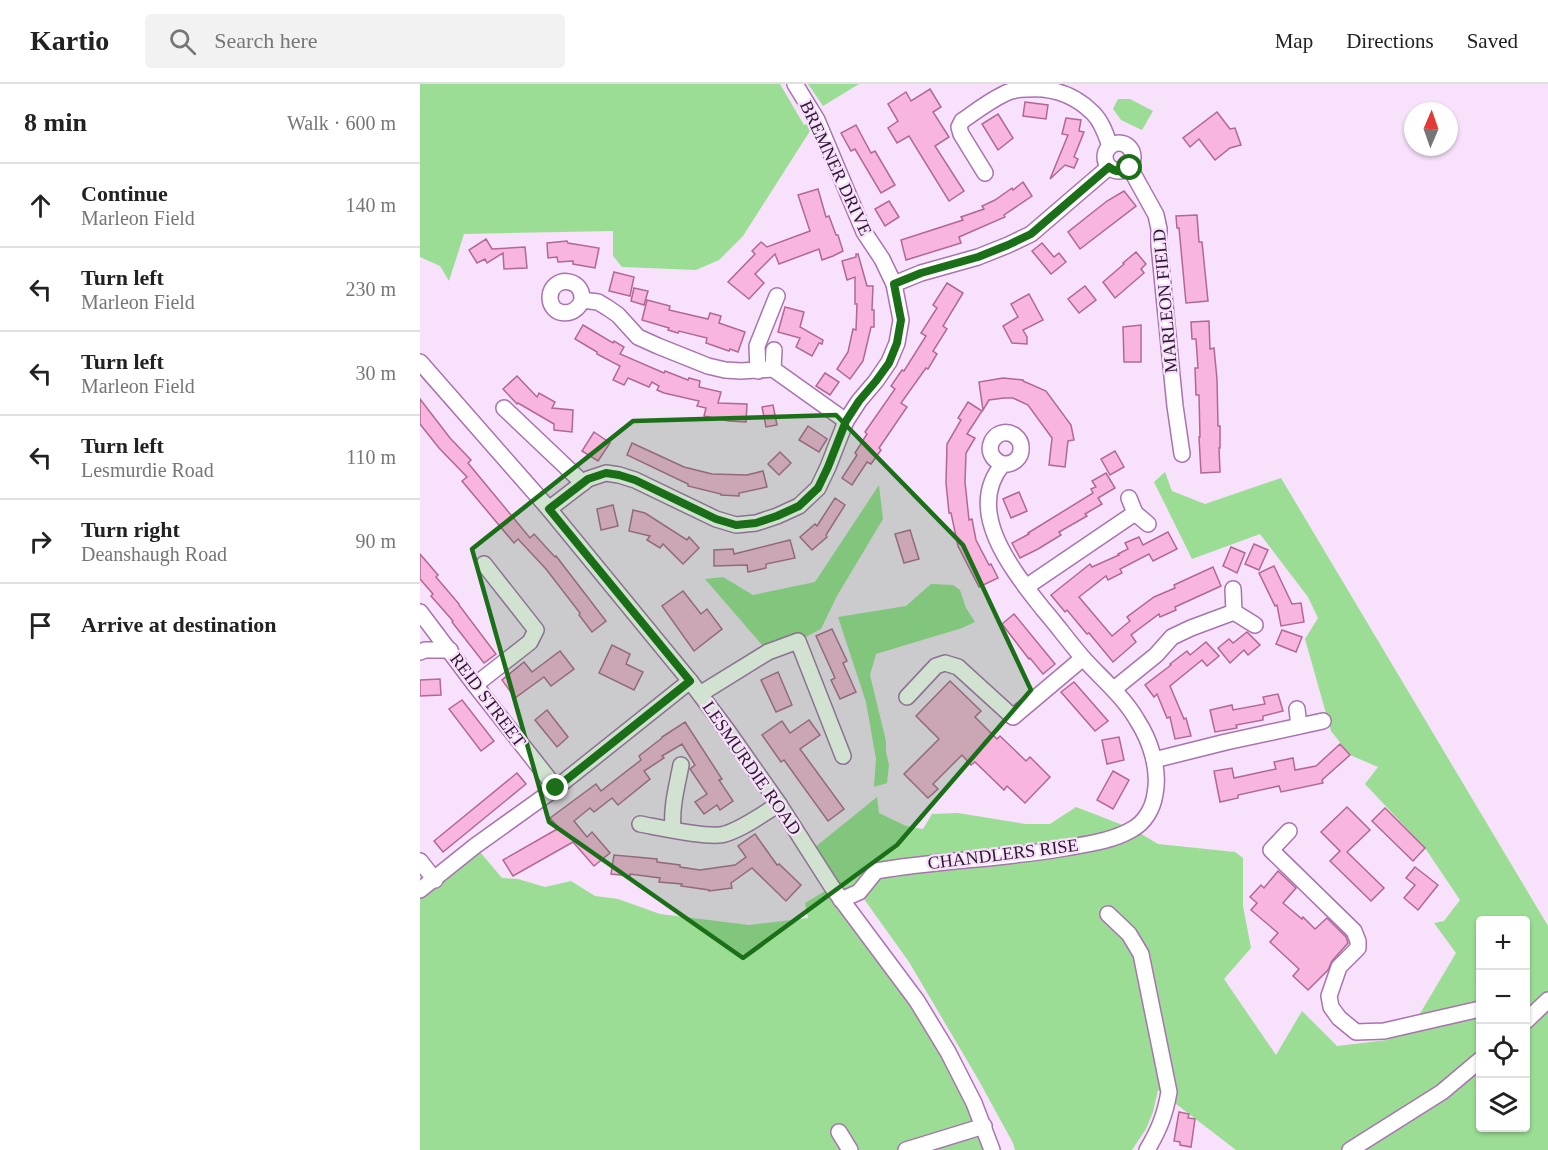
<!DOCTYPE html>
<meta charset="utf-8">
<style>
:root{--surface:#fff;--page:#f2f2f2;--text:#222;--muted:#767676;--line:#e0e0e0}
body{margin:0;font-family:Georgia,serif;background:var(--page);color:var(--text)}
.controls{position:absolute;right:18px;bottom:18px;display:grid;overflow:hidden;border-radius:6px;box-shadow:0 2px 4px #0004}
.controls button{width:54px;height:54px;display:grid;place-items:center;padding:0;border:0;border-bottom:2px solid var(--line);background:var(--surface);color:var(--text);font:30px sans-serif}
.compass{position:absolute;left:984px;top:18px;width:54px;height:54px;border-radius:50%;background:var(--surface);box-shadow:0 2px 4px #0004;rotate:2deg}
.stop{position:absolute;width:18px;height:18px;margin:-14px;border:4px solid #1b6f18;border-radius:50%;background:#fff}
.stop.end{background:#1b6f18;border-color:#fff;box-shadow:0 2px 6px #0008}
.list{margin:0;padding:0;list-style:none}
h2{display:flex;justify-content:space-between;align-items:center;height:78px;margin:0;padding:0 24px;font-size:26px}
h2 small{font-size:20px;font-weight:400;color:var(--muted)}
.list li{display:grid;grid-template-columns:39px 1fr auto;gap:18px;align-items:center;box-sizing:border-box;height:84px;padding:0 24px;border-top:2px solid var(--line)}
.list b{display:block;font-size:22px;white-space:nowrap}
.list p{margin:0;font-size:20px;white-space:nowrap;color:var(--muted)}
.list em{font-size:20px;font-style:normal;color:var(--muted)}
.icon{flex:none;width:33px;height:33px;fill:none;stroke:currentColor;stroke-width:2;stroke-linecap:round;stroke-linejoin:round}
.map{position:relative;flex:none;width:1128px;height:1066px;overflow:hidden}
header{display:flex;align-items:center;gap:36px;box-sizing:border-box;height:84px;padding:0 30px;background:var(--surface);border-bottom:2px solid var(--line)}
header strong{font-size:28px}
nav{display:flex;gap:33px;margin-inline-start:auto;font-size:21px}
.search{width:420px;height:54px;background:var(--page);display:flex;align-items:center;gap:15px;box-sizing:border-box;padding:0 21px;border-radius:6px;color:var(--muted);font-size:22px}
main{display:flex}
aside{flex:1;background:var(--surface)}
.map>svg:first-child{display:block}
</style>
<header>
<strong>Kartio</strong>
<div class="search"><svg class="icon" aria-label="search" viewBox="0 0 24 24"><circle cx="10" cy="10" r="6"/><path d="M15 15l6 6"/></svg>Search here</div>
<nav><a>Map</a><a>Directions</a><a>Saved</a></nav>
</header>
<main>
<aside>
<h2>8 min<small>Walk · 600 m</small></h2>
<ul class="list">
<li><svg class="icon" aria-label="ahead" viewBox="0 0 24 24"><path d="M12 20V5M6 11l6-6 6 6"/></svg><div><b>Continue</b><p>Marleon Field</p></div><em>140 m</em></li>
<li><svg class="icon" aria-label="left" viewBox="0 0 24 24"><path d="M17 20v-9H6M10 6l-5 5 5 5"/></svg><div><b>Turn left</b><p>Marleon Field</p></div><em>230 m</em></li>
<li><svg class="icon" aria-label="left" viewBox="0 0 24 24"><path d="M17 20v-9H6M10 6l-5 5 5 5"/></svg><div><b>Turn left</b><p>Marleon Field</p></div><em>30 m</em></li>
<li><svg class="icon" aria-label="left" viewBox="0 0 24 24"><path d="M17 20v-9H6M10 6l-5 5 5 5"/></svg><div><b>Turn left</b><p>Lesmurdie Road</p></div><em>110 m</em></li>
<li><svg class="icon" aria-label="right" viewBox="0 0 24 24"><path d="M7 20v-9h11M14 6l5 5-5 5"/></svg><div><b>Turn right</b><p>Deanshaugh Road</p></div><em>90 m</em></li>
<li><svg class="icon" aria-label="arrive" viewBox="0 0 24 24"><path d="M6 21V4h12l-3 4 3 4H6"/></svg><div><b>Arrive at destination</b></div></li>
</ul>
</aside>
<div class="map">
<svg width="1128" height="1066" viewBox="0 0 1128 1066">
<rect width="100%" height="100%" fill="#f8e1fb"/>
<g fill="#9bdd95">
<polygon points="0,0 360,0 384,41 397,36 323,152 299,176 276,186 202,183 193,172 193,147 44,150 29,197 20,182 0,173"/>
<polygon points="388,0 439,0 403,22"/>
<polygon points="698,15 710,15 733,27 722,46 701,36 693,25"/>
<polygon points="745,388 752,407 785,420 861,394 1128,842 1128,914 1106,937 1106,836 1060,836 1060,1044 1106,1044 1106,943 1128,923 1128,1066 816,1066 738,1006 733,1028 726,1045 712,1066 595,1066 593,1059 558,995 489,878 439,808 422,816 497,917 573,1066 0,1066 0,806 55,762 82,794 98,795 125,803 151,797 175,812 198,815 240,830 329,841 388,834 385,819 412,803 389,768 457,713 459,729 486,742 503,745 512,730 538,729 606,740 630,740 656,723 713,745 738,760 815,768 823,774 823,822 831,864 804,895 856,971 882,927 917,962 967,956 998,933 1036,869 1014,839 1024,837 1040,816 1005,764 945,700 958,683 930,671 911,647 885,555 898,534 888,513 840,450 772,475 734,398"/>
<polygon points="459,401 463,435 417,512 401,545 378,557 348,568 285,495 303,493 333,511 395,498"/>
<polygon points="511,500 533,501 540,506 546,524 555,538 542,544 456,570 450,591 466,657 466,668 469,681 467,699 454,703 456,675 446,618 418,533 486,522"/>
</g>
<g fill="#f8b5dd" stroke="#b06995" stroke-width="1.5">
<polygon points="510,5 521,23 513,28 529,53 515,62 544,107 529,117 489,52 477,59 468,44 478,37 468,20 486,8 491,17"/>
<polygon points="605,18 628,21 626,35 603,32"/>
<polygon points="797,28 810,45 815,44 821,61 810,64 795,76 779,55 770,63 763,54"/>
<polygon points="578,30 593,54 578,66 562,40"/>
<polygon points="646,34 661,36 659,47 664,48 654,73 658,75 654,84 645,81 630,95 648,51 642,50"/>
<polygon points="436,41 451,69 455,67 475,101 461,109 435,65 431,67 421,49"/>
<polygon points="603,98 612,112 584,131 585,133 539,153 541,159 486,176 481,156 543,136 541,133 564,125 562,122 575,116 592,104 593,106"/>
<polygon points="398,105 406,133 409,132 416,151 418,151 423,167 413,172 402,176 399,165 359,180 355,170 335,190 344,199 329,215 308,198 335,170 332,167 341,158 347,163 390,147 378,111"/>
<polygon points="704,107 716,122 660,165 648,148 687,117"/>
<polygon points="469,117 479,133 465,142 455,125"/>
<polygon points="777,131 779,158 782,158 788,217 766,219 759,144 757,144 756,132"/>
<polygon points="66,155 72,165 105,163 107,184 84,185 83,169 67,179 65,175 57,179 49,166"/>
<polygon points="147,157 148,159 179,164 175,184 153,180 153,177 138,178 137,173 128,174 127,159"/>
<polygon points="622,159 634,173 639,169 646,178 631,190 612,167"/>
<polygon points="716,168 726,180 721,185 724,189 695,214 683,198 704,180 703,179"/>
<polygon points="436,170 438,170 447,202 453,202 452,226 454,226 454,243 451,243 443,277 430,295 417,285 428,268 433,245 436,246 437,220 435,220 435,193 427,196 422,177 436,173"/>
<polygon points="194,188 214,193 210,212 189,207"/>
<polygon points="527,199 543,209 523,242 527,245 513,267 517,270 508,285 506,284 481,319 487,323 459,364 461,366 451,380 447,378 432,401 422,394 437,371 435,369 447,350 445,348 475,305 471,302 482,286 484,287 506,252 501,249 517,224 513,221"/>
<polygon points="665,202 676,216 659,229 648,215"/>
<polygon points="214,204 228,207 224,221 211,217"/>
<polygon points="609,210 623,236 603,246 607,253 607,260 592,259 583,242 598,233 591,220"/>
<polygon points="227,216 250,222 249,226 288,235 290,229 301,232 299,239 325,248 318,268 310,265 309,267 286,259 287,254 259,247 258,249 248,246 249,244 222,236"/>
<polygon points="365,223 384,228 380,243 403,256 402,260 399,259 392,272 376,263 380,254 358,248"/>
<polygon points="789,237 790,265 794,264 797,295 798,342 800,342 800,364 799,364 800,388 781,389 779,353 780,353 779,311 776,311 775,284 778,284 776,255 772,255 771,238"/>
<polygon points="163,241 193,259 194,257 204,263 200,270 244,289 245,287 268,296 269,294 280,297 279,303 301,308 298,319 327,320 326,338 309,337 284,332 286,324 277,322 279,317 244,309 237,306 239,302 232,298 229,303 208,294 204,301 193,296 200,282 177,270 177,268 155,255"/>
<polygon points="721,241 721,278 704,278 703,243"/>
<polygon points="405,289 419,298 410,311 396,302"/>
<polygon points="97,292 117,313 119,309 135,318 132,324 153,326 152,348 134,346 134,340 98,319 97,320 83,305"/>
<polygon points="583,294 603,296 603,297 626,307 651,341 654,356 648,357 645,383 629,381 632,354 608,321 593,314 584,314 569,316 563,326 559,298"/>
<polygon points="0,315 30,354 51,376 48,379 110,454 114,450 135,473 136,472 186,537 172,548 159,531 160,529 126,485 98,455 94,459 42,397 47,393 19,364 0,340"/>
<polygon points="548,318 562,327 547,350 555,354 546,369 545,398 549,436 552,435 556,456 569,481 571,480 578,494 559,503 538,462 531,429 529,429 526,399 527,360 541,336 538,334"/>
<polygon points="353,321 357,341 346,343 342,323"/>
<polygon points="388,342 407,355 399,368 379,356"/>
<polygon points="174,348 190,359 178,377 162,367"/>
<polygon points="212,359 264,383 292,390 327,391 343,387 347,403 319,409 319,412 301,411 301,410 268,402 268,400 207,371"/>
<polygon points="695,367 704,383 690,391 681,375"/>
<polygon points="360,368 371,379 359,391 348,380"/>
<polygon points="686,389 695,404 678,414 682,420 665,430 667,432 639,448 641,451 618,465 600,474 592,459 609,450 608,449 673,409 671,405 676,403 672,397"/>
<polygon points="599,408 607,427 591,434 583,415"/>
<polygon points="415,414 425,421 406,451 407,453 392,466 380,453 395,440 397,442"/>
<polygon points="193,421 198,442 181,446 177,425"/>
<polygon points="213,426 225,429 267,456 269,453 279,464 263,480 243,460 240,464 227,456 230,452 209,447"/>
<polygon points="490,446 499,475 484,479 475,450"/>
<polygon points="748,448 757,465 733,477 729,470 700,485 702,489 688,496 686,492 659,513 692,552 710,537 707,533 734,513 755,504 754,501 793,483 801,502 755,523 756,526 740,533 739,530 711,551 716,558 693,578 669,549 667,550 647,526 645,528 631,511 670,480 672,483 699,471 698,470 708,465 705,459 719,453 723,461"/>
<polygon points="370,456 375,474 346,480 346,484 328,488 327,481 294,482 294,466 313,465 314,470"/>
<polygon points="834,460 848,466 839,486 825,480"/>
<polygon points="811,463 825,469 817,489 803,482"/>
<polygon points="0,470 18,491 16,493 39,520 39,521 76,570 64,579 32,538 33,537 11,512 13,510 0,495"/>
<polygon points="854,482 872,520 881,519 884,538 861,542 857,521 855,522 839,489"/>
<polygon points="263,507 281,530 287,525 302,545 274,567 242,522"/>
<polygon points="594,530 635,580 623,590 610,574 609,575 582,540"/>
<polygon points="412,545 427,577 423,579 436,608 420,615 411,596 415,594 396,552"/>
<polygon points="862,546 882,553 876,568 856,560"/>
<polygon points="827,548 840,561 828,571 824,566 810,579 798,564 809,555 813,559"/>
<polygon points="786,558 799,572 787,582 782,576 750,602 764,635 766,634 771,652 755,655 750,633 747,634 737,610 734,613 725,601 751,581 750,580 767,567 770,571"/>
<polygon points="192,561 210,570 206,580 223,588 214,606 179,589"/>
<polygon points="140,567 154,585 131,602 124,593 95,614 82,596 104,578 112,588"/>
<polygon points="358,588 372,621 356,628 341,596"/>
<polygon points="20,595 21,611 0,612 0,596"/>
<polygon points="530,597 561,627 555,633 577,655 580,652 606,677 610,673 630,693 605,719 587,702 584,706 555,678 551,681 542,671 513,700 518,705 508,714 484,690 519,655 496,632"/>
<polygon points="654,598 688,637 675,647 641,608"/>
<polygon points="858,610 863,627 843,632 843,636 816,641 817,644 795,648 790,626 812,621 813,626 845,620 843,613"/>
<polygon points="42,616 74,657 61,667 29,625"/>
<polygon points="127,626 148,653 137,663 115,636"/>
<polygon points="389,636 400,651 380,665 424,725 408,737 364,676 361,678 342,651 362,637 370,649"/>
<polygon points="265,638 302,695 299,696 313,717 300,726 297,721 284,730 275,718 287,710 270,685 275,681 262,660 242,672 244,674 224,687 230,695 198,721 192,714 174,728 170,724 154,737 167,753 172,748 190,769 174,782 153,758 93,792 83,776 139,744 130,734 176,700 181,707 221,676 219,672 242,654 242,653"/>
<polygon points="699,653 704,676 687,680 682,656"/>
<polygon points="920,660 930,671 902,696 903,699 861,708 859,702 818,711 818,714 800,718 794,687 812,684 814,694 856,685 854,678 873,674 875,686 896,682"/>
<polygon points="693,687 709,696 693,725 677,716"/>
<polygon points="97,689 106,700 23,768 14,757"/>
<polygon points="927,723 950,746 927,768 964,804 951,817 910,777 920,767 901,748"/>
<polygon points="965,724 1005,764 993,777 952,737"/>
<polygon points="335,750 357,781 359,780 381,801 366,817 332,784 311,799 312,804 289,807 289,806 261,802 262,800 239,798 240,794 210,790 210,792 191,790 194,771 237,775 237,778 260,781 260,783 280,786 315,781 326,773 318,762"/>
<polygon points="995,783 1018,801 998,826 984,814 995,801 986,794"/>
<polygon points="858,787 876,804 863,819 882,835 883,833 895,845 907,834 926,853 928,859 912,877 908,886 888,906 873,892 879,885 850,858 858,849 831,826 837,819 830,813 841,801 844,804"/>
<polygon points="759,1028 769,1030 768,1034 775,1035 771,1063 760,1061 760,1058 754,1057"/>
</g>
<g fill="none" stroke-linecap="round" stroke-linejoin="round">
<defs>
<g id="minor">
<polyline points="375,0 397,36 444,148 462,175 474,200"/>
<circle cx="699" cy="73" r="14"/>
<polyline points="710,84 736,131 739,145 739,161 755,322 762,370"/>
<path d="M 565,89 L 541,50 L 539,43 L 542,37 C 555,28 569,17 584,10 C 591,6 599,5 607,5 C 633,3 655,11 673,29 C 682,38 686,51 690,62"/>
<path d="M 162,216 C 163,192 131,192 130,213 C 130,233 156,234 162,216 L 178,218 L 188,224 L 198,231 L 218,253 L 238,262 L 288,282 L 305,286 L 321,287 L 353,285 L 426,337"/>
<polyline points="0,278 129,425 270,597 307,646 359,720 412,803 497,917 528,968 554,1019 572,1066"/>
<polyline points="353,285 354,266"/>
<polyline points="338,287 337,262 357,212"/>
<polyline points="84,324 163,399"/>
<polyline points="129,425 168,395 186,389 199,391 215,396 296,435 316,441 336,439 357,432 379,422 398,404 408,383 426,337 439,317 456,297 469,278 477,259 481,236 474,200 501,189 558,173 588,161 611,150 689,83"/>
<polyline points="715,429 728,440"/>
<polyline points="606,503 715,429 709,414"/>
<polyline points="0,528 55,601 136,704"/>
<polyline points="814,528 835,541"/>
<polyline points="0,568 5,566 30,566"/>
<polyline points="55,601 110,558 116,546 64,480"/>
<polyline points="694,605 736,571 752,553 771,544 814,528 813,505"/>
<polyline points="280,610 348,568 378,557 423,672"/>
<polyline points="487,613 516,582 525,579 538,583 593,633 663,574"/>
<polyline points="877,625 879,642"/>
<polyline points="734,676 806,658 903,637"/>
<path d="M 220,740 C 237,743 291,755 305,750 C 324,744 341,731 359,720"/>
<path d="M 253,745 C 251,723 257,702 261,681"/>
<polyline points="869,747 851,766 934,847 938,857 938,864 919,883 909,912 911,923 919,934 936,948 964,947 1060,925"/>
<polyline points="0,777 15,796"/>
<polyline points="0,806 55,762 136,704 270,597"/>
<path d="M 421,816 L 439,808 L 456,787 C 519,776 583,775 645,764 C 667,760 692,757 711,746 C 725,739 733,724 735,710 C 740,685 730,656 717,636 C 703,612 681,594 663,574 C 649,558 637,541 623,525 C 594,488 543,427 583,380 C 593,381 602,374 601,363 C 601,358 598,354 594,351 C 574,340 558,371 583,380"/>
<path d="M 688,830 L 709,850 L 721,870 L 749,1008 C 745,1031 739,1046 727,1066"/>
<polyline points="1106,937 1128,916"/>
<polyline points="419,1048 430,1066"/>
<polyline points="486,1066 564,1042"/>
<polyline points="930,1066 1022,1008 1060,976"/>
</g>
</defs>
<use href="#minor" stroke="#a973b0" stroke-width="18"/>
<use href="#minor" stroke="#fff" stroke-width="15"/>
</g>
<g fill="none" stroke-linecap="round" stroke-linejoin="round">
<path stroke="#1b6f18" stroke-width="8" d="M 136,704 L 270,597 L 129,425 L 168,395 L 186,389 L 199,391 L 215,396 L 296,435 L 316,441 L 336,439 L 357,432 L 379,422 L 398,404 L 408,383 L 426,337 L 439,317 L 456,297 L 469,279 L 477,259 L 481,236 L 474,200 L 501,189 L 558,173 L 588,161 L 611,150 L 689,83 C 696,89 703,88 710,84"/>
</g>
<path fill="#1b6f18" fill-opacity="0.2" stroke="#1b6f18" stroke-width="4.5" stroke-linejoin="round" d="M 416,331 L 543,461 L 611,606 L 477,761 L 323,874 L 129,738 L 52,465 L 213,337 Z"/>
<g text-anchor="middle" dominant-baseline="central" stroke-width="4.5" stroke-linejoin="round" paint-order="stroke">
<g font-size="18" fill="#2e1831" stroke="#f8e1fb">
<text transform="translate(416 84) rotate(65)">BREMNER DRIVE</text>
<text transform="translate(745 217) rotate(-95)">MARLEON FIELD</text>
<text transform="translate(68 616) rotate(53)">REID STREET</text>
<text transform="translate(332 684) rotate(55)">LESMURDIE ROAD</text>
<text transform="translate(583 770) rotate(-7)">CHANDLERS RISE</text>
</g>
</g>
</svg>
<div class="controls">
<button>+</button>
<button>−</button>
<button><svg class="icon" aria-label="locate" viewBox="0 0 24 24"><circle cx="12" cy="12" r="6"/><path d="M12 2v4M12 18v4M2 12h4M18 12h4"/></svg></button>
<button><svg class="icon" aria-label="layers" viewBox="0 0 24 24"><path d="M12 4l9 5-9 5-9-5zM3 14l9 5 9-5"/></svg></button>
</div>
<svg class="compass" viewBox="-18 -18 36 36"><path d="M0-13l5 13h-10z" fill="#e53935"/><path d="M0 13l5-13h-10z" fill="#767676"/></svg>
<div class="stop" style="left:710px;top:84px"></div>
<div class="stop end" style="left:136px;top:704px"></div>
</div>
</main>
